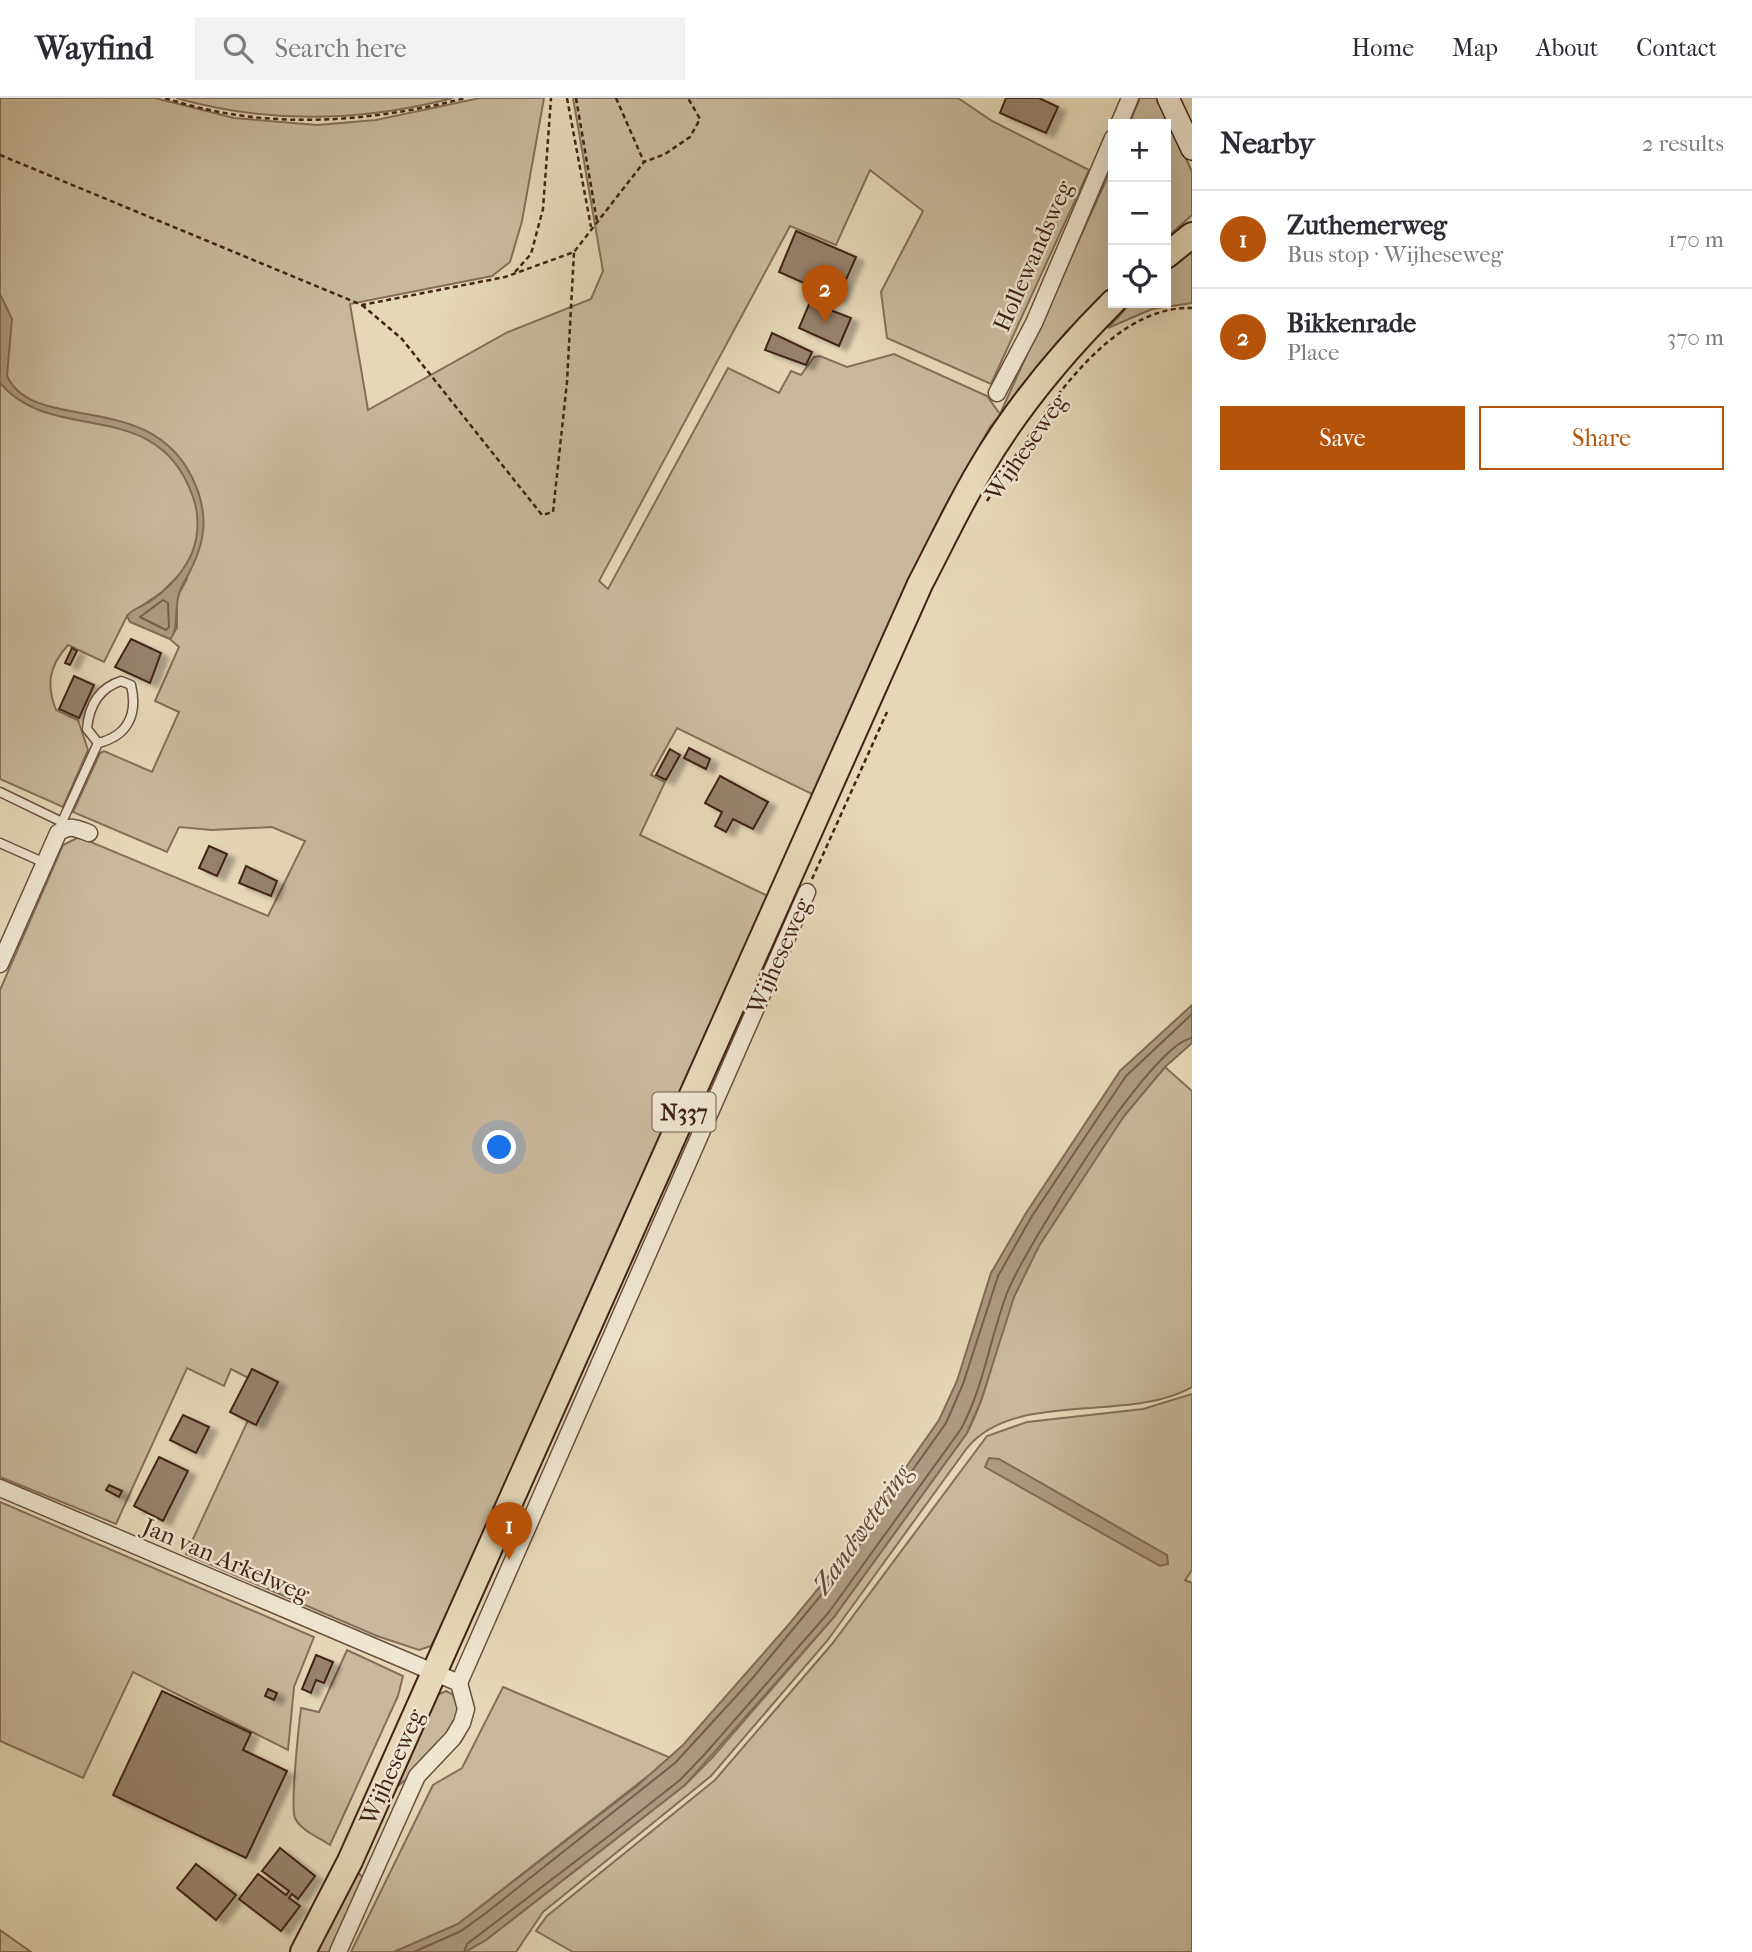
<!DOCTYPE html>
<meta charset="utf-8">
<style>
:root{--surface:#fff;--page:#f2f2f3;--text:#2b2b33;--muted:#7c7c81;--line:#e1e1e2;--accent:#b45309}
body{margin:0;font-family:"IM FELL French Canon",serif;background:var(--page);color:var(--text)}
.controls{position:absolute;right:21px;top:21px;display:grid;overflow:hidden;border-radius:0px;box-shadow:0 7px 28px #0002}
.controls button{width:63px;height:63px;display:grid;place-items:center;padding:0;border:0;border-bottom:2px solid var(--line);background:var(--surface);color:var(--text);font:35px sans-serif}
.you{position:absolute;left:500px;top:1050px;width:24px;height:24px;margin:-18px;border:5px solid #fff;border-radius:50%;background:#1a73e8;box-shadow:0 0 0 10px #1a73e833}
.badge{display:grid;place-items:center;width:46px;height:46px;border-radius:50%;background:var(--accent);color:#fff;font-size:23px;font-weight:700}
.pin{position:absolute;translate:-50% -58px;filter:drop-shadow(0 2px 4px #0008)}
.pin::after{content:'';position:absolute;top:37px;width:24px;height:21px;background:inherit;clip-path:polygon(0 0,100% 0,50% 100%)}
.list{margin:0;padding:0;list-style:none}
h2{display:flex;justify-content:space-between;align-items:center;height:91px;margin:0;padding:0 28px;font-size:30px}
h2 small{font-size:23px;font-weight:400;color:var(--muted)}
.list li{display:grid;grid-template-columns:46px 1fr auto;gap:21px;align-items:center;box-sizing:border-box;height:98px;padding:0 28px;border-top:2px solid var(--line)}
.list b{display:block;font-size:26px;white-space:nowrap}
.list p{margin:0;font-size:23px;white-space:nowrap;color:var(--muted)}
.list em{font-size:23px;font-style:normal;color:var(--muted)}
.actions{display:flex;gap:14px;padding:21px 28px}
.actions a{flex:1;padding:16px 0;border:2px solid var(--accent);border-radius:0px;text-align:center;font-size:24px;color:var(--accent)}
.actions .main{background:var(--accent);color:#fff}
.icon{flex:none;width:38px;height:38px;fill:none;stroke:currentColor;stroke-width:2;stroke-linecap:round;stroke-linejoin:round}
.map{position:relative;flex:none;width:1192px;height:1854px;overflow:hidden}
header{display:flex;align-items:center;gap:42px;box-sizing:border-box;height:98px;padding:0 35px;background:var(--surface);border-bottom:2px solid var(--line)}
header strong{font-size:33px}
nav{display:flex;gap:38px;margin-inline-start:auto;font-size:24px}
.search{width:490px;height:63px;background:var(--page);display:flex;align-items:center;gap:18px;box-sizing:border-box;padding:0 24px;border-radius:0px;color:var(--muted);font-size:26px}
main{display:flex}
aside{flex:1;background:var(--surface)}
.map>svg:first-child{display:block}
</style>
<header>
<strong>Wayfind</strong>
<div class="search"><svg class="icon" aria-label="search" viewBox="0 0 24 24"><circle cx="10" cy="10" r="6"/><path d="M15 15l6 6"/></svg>Search here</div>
<nav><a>Home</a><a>Map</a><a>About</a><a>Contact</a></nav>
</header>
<main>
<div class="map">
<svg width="1192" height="1854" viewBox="0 0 1192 1854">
<defs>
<filter id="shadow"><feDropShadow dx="8" dy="4.5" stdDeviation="2" flood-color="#0004"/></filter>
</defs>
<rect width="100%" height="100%" fill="#e5d8b7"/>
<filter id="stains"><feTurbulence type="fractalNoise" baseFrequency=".00286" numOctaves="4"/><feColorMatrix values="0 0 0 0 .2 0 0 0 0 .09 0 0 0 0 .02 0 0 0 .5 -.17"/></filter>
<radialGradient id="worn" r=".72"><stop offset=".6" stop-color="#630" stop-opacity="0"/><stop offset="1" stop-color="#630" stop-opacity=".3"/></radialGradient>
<g fill="#c9b99c" stroke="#866e59" stroke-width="2">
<path d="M 0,0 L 155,0 L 234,20 L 317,27 L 376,22 L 480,0 L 544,0 L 522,123 L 510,164 L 492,178 L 350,206 L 368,312 L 508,234 L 591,201 L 603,173 L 573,0 L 958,0 L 992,23 L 1089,72 L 991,286 L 887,240 L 881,194 L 923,113 L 870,72 L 836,147 L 790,128 L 599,483 L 608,491 L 728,270 L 779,295 L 791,273 L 801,277 L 814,259 L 820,258 L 847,269 L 894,256 L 987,298 L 1000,316 L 1113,67 L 1113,187 L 1066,234 L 990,329 L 943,412 L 816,698 L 677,630 L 651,677 L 665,684 L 640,737 L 770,799 L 469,1471 L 431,1548 L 419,1552 L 377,1538 L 186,1456 L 264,1288 L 231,1271 L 224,1288 L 187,1270 L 116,1426 L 0,1379 L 0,892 L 63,747 L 79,739 L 268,818 L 305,743 L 272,729 L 212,732 L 179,729 L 167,754 L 73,714 L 100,655 L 104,653 L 152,674 L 179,614 L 155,603 L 179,549 L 170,541 L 177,530 L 177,499 L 187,481 L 179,477 L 162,494 L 127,518 L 104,564 L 68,547 C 49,568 46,586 56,612 L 78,622 L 88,652 L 63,709 L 0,681 Z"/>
<path d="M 176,0 L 453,0 C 361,24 268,26 176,0 Z"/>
<polygon points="1140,0 1159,0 1192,74 1192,117 1166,140 1166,26 1129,26"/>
<polygon points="1192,152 1192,205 1152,211 1108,230 1131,205 1166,205 1166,174"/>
<path d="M 1165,969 L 1192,993 L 1192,1289 C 1127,1326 1016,1291 967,1350 L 827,1543 L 711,1678 L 543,1814 L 516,1854 L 465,1854 L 486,1842 L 685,1687 L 711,1661 L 834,1519 L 967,1335 C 990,1292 995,1242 1014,1198 C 1050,1116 1106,1036 1165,969 Z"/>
<polygon points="1192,1296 1192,1472 1185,1482 1192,1485 1192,1854 573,1854 536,1833 547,1818 715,1682 832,1546 987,1338 1027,1324 1143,1311"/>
<polygon points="0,1404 314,1539 294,1589 288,1652 133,1574 83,1680 0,1643"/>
<path d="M 347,1552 L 403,1578 L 398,1598 L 330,1747 C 319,1739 301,1733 295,1720 C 290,1710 299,1626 301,1610 L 319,1614 Z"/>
<polygon points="503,1589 671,1660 458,1826 394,1854 351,1854 433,1687 462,1670"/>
<path d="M 446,1593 L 452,1596 L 462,1612 C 453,1643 422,1668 398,1688 L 437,1597 Z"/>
<polygon points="357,1773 363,1780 363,1790 330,1854 317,1854"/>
<polygon points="0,1832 31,1854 0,1854"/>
</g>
<g fill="#ae9a80" stroke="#836a56" stroke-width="2">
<path d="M 0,196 L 12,221 L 7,278 C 35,338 154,288 195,386 C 211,423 203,452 183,486 C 172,505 180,532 170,541 L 130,524 L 127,518 C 132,511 141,509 149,504 C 165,493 180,479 189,461 C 199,443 200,418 193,399 C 158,296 52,348 0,285 Z"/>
<polygon points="1192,907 1192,945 1165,969 1124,1018 1039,1148 1014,1199 981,1303 967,1335 834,1519 685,1687 486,1842 465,1854 394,1854 458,1826 637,1688 683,1647 790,1525 836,1469 939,1322 957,1283 991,1175 1026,1115 1120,973"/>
<polygon points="989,1360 999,1361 1167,1457 1168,1466 1160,1468 985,1369"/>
</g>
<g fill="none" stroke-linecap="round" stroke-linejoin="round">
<g stroke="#785e4b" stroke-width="2">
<polygon points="163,502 168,505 169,529 166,532 140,519"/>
<polyline points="414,1854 461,1833 486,1815 675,1665 751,1582 841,1473 946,1325 963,1286 998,1178 1032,1118 1126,978 1192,916"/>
<path d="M 464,1854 L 467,1846 L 614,1734 L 680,1682 L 705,1656 L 829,1514 L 961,1331 C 984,1288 990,1240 1007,1195 C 1024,1152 1151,945 1192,940"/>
</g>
</g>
<g fill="#97816a" stroke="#432216" stroke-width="2" filter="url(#shadow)">
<polygon points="1006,0 1039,0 1058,9 1046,35 1000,15"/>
<polygon points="796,133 856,159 838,200 779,174"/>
<polygon points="810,204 851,220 839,248 799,230"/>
<polygon points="772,235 812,254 806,267 765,252"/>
<polygon points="131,541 161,555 150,585 115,569"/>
<polygon points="72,550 77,553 70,567 65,565"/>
<polygon points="74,578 94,587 79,620 59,611"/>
<polygon points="689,650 710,661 706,671 684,660"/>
<polygon points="670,651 680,657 666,682 656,677"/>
<polygon points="720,678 768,704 753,731 733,721 726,734 715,728 722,714 705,705"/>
<polygon points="209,748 227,756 217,778 199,770"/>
<polygon points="246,768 277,783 271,798 239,785"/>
<polygon points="252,1271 278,1284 256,1327 230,1314"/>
<polygon points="183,1317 209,1329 196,1355 170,1342"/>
<polygon points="159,1359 188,1373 163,1423 134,1408"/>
<polygon points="109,1387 122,1393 119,1399 106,1392"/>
<polygon points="316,1557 333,1564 324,1585 316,1582 311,1595 302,1591"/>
<polygon points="268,1591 277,1595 274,1602 265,1598"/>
<polygon points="162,1593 251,1635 243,1652 287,1673 246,1760 113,1697"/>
<polygon points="280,1750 315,1778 298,1801 292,1796 289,1800 300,1808 281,1833 239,1801 258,1776 286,1797 289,1793 262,1773"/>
<polygon points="196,1766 236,1797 216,1822 177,1790"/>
</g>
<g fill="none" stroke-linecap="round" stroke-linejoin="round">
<defs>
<g id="service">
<polyline points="0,694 62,724"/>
<path d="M 65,730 L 62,724 L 98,645 C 128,638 138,616 131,587 L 121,583 C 99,590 89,608 87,631 L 98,645"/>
<polyline points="0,745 45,765"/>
</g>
<g id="minor">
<polyline points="1119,26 1130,0"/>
<polyline points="997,295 1034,225 1113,40"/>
<path d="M 0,866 L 58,735 C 69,726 76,730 89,735"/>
<polyline points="0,1390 459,1585 466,1611 462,1625 453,1640 417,1678 338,1854"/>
<polyline points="459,1585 807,794"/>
</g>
<polyline id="secondary" points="1168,0 1192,51"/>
<g id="primary">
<polyline points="1166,158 1192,137"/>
<path d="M 303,1854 L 350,1763 L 920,486 C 940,448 958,409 980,372 C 1016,310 1063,254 1113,204"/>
</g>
</defs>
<use href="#service" stroke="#6c503e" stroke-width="11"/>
<use href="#minor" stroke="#6c503e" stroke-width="19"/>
<use href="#secondary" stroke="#432216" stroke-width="24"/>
<use href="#primary" stroke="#432216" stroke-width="28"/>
<g stroke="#432216" stroke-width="2.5" stroke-dasharray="5 3.5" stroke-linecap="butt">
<path d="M 165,0 C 265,33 366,25 466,0"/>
<polyline points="567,0 591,129"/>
<polyline points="576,0 597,123"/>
<polyline points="616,0 644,64"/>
<polyline points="0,57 362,207 505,179 574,154 644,64 665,56 690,39 700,21 688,0"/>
<polyline points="515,174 531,156 543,111 551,0"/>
<polyline points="362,207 402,241 542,417 553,414 567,284 574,154"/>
<path d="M 987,403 C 1030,336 1101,207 1192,210"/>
<polyline points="812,781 887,614"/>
</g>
<use href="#service" stroke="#eee6d0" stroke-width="8"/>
<use href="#minor" stroke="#eee6d0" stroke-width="16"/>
<use href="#secondary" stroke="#eee6d0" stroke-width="21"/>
<use href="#primary" stroke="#e5d8b7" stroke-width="24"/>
</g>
<g text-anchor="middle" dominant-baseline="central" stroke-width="5" stroke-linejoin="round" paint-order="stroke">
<rect fill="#eee6d0" stroke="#765d4e" stroke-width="2" x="652.5" y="994.5" width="63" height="39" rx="5"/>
<g font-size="23" font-weight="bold" fill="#432216">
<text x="684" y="1014">N337</text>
</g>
<g font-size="24" fill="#432216" stroke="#eee6d0">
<text transform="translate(1033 158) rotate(-66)">Hollewandsweg</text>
<text transform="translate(1026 349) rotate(-55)">Wijheseweg</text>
<text transform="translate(779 858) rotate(-66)">Wijheseweg</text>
<text transform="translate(226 1462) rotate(23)">Jan van Arkelweg</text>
<text transform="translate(392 1669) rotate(-66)">Wijheseweg</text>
</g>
<g font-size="26" font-style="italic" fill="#634636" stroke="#eee6d0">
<text transform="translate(862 1431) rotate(-55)">Zandwetering</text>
</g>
</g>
<rect width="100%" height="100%" filter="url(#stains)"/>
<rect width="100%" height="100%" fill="url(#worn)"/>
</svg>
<div class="controls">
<button>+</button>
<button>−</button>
<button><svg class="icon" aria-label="locate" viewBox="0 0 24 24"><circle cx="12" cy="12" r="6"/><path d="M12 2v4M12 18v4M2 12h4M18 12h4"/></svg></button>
</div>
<div class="you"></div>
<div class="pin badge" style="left:509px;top:1462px">1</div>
<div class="pin badge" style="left:825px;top:225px">2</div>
</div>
<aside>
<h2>Nearby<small>2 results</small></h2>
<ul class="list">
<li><span class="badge">1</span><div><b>Zuthemerweg</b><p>Bus stop · Wijheseweg</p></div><em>170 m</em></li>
<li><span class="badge">2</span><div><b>Bikkenrade</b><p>Place</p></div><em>370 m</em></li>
</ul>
<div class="actions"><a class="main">Save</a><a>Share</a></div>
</aside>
</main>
